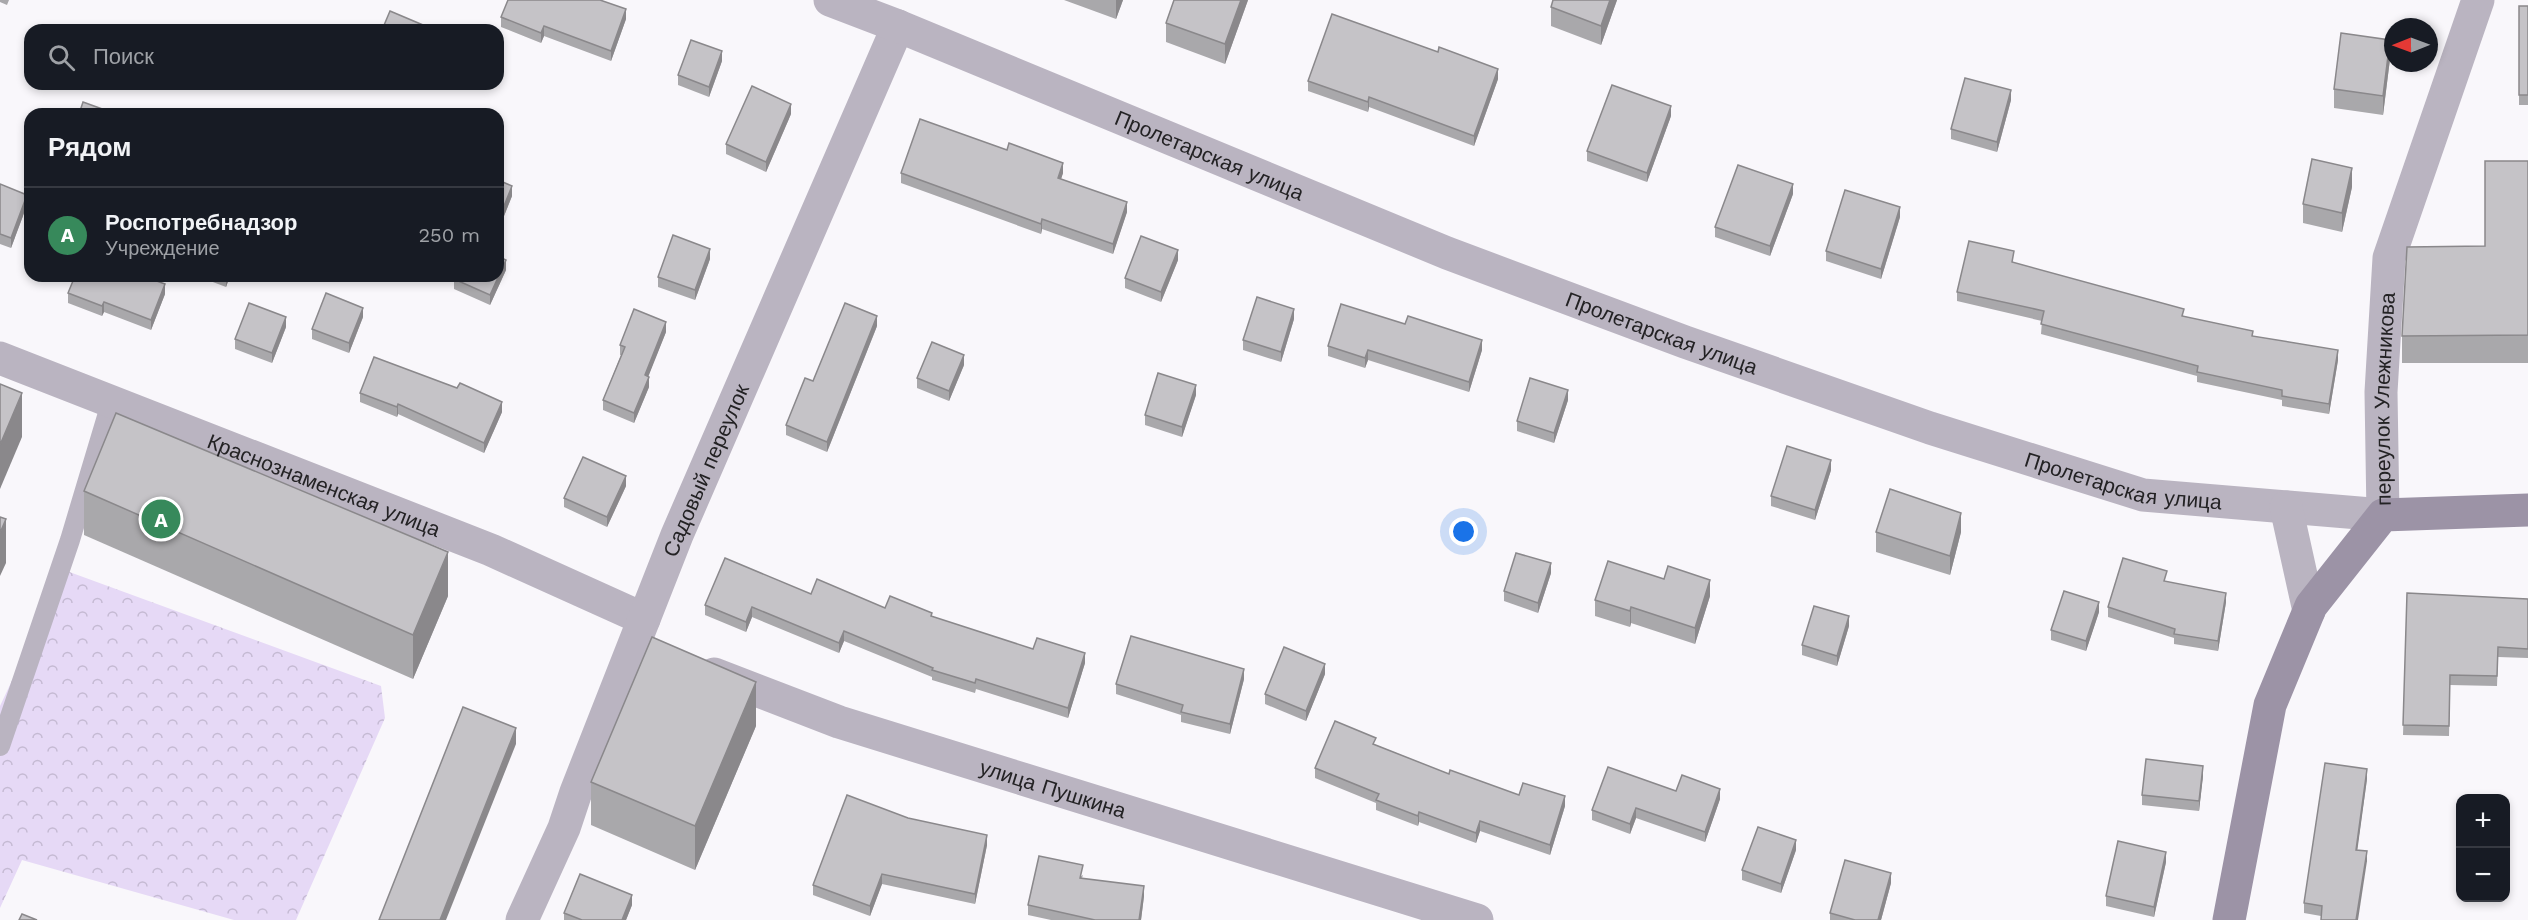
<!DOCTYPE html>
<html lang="ru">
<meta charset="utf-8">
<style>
:root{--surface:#171b24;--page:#20242c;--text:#f1f3f6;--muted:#9ea1a6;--line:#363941;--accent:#37895b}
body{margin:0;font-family:"Work Sans",sans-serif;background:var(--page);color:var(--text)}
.controls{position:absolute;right:18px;bottom:18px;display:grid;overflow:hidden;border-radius:12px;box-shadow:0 3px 9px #0003}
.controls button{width:54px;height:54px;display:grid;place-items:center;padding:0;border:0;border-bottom:2px solid var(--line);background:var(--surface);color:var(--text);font:30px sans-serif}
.compass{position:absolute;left:2384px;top:18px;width:54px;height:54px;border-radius:50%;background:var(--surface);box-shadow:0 3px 9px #0003;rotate:269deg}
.you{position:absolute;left:1464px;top:532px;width:21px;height:21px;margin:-15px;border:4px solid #fff;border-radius:50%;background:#1a73e8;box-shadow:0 0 0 9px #1a73e833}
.badge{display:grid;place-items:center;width:39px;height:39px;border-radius:50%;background:var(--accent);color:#fff;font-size:20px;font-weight:700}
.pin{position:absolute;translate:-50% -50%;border:3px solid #fff;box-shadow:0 2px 6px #0006}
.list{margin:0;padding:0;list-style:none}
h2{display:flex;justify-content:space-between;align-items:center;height:78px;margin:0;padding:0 24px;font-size:26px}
h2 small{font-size:20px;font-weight:400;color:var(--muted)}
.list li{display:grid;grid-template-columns:39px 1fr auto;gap:18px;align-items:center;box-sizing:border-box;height:96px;padding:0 24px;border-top:2px solid var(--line)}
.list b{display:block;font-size:22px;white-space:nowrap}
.list p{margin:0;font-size:20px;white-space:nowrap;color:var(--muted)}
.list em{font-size:20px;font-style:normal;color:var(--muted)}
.icon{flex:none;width:33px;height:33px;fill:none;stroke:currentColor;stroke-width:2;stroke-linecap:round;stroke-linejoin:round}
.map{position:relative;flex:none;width:2528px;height:920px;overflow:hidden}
.search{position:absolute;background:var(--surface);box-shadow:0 3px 9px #0003;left:24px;top:24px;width:480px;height:66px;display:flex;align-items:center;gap:15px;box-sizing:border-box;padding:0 21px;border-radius:18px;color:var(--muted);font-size:22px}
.panel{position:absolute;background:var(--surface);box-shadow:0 3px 9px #0003;left:24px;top:108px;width:480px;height:174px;border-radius:18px}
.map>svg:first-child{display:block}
</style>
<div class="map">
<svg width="2528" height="920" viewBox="0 0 2528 920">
<defs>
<pattern id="forest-crowns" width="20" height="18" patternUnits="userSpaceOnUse" patternTransform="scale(1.5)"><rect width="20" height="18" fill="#e6d9f6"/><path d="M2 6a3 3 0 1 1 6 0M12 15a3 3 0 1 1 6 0" fill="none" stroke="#c5bad3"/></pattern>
</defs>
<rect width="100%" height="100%" fill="#f9f7fb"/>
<polygon fill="url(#forest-crowns)" points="64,570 381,686 385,718 296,920 234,920 22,860 0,908 0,706"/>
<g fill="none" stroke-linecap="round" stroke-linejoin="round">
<polyline stroke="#bab4c1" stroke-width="20" points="0,746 70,540 111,403"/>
<g stroke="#bab4c1" stroke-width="33">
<path id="s1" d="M 0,358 L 491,550 L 644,619"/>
<path id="s2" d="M 2383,515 L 2381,392 L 2389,258 L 2478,0"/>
<path id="s3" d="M 714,674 L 839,722 L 1477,920"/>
<path id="s4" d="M 522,920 L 564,828 L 576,792 L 677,535 L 898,26"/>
</g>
<g stroke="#bab4c1" stroke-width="33">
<path id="s5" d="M 830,0 L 898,26 L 1447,253 L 1685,342 L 1930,428 L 2143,495 L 2383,515"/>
<polyline points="2286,507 2309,611"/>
</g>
<polyline stroke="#9c93a6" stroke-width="33" points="2229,920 2270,705 2311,606 2383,515 2528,510"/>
</g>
<g fill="#a9a8ab">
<polygon points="0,0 9,0 7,5 0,2"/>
<polygon points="1064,0 1123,0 1116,19"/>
<polygon points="1174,0 1248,0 1225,64 1166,42 1166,23"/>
<polygon points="1553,0 1617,0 1601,45 1551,26 1551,7"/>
<rect x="2519" y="6" width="9" height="99"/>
<polygon points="501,17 626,19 611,61 544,36 541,43 501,27"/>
<polygon points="2390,59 2383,115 2334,108 2334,89"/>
<polygon points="722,61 709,97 678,85 678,75"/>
<polygon points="1498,79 1474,146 1369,107 1368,112 1308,91 1308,81"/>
<polygon points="2011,100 1997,152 1951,139 1951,129"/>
<polygon points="791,114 766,172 726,154 726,144"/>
<polygon points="1671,116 1647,182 1587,161 1587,151"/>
<polygon points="1007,150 1063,173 1061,179 1127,212 1113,254 1042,229 1041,234 901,183 901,173"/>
<polygon points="2528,161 2528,363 2402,363 2402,336 2485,246"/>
<polygon points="498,180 512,196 500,226 498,225"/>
<polygon points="0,184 27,205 11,248 0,244"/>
<polygon points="2352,187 2342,232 2303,223 2303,204"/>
<polygon points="1793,194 1770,256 1715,237 1715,227"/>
<polygon points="1900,217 1881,279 1826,261 1826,251"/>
<polygon points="710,259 695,300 658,287 658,277"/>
<polygon points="1178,260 1161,302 1125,288 1125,278"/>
<polygon points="2014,263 2184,316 2338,360 2329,414 2282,406 2282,400 2197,382 2197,376 2041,334 2042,321 1957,301 1957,292"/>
<polygon points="506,270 490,305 454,289 454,279"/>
<polygon points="197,276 230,276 226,287"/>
<polygon points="68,293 165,294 151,330 104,312 102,316 68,303"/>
<polygon points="363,317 349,353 312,339 312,329"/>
<polygon points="1294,319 1281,362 1243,350 1243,340"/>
<polygon points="877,326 827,452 786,435 786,425 813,381"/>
<polygon points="286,327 272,363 235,349 235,339"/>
<polygon points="666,332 648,376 649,387 634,423 603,410 603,400 621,355 620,355 620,345"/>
<polygon points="1328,346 1482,350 1469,392 1368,360 1365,368 1328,356"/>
<polygon points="964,365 949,401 917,388 917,378"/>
<polygon points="360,393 502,412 484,453 398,414 397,417 360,402"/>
<polygon points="1196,395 1182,437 1145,425 1145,415"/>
<polygon points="1568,400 1554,443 1517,431 1517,421"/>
<polygon points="1831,470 1815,520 1771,506 1771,496"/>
<polygon points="626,486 607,527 564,507 564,498"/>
<polygon points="84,491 448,596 413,679 84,535"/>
<polygon points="1876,532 1961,532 1950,575 1876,552"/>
<polygon points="1551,573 1538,613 1504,601 1504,591"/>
<polygon points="2167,582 2226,602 2218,651 2174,644 2174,638 2108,617 2108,607"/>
<polygon points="2407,593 2528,599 2528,658 2498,657 2497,686 2450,685 2449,736 2403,735"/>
<polygon points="811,594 932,617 1033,649 1085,663 1068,718 976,689 975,693 932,680 932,677 844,641 839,653 752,617 746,632 705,615 705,605"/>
<polygon points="1710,596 1695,644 1631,623 1630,627 1595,616 1595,600"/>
<polygon points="2099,612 2086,651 2051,640 2051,630"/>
<polygon points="1849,626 1837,666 1802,655 1802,645"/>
<polygon points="1325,674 1306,721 1265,704 1265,694"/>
<polygon points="1244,679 1230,734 1181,722 1181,715 1116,694 1116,684"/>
<polygon points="756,726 695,870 591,825 591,782"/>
<polygon points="1376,745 1449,774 1519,795 1565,806 1550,855 1480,831 1476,843 1419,822 1418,826 1376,810 1376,803 1315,778 1315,768"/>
<polygon points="2203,776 2199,811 2142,805 2142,795"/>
<polygon points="2367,779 2357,850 2367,861 2321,916 2304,913 2304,903"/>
<polygon points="1676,791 1720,799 1705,842 1636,818 1630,834 1592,820 1592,810"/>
<polygon points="908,818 987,845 975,904 882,884 870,916 813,895 813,885"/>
<polygon points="1796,850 1781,893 1742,880 1742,870"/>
<polygon points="2166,862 2154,917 2106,906 2106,896"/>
<polygon points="1083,875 1082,878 1144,896 1141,920 1051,920 1028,915 1028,905"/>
<polygon points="1891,883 1881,920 1830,920 1830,913"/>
<polygon points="632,905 626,920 564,920 564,913"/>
</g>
<g fill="#8a888b">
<polygon points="1116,0 1123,0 1116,19"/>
<polygon points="1241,0 1248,0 1225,64 1225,44"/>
<polygon points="1610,0 1617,0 1601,45 1601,26"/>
<polygon points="626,9 626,19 611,61 611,51"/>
<polygon points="544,26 544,36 541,43 541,33"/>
<polygon points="2390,40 2390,59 2383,115 2383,96"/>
<polygon points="722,51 722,61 709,97 709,87"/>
<polygon points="1498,69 1498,79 1474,146 1474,136"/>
<polygon points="2011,90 2011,100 1997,152 1997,142"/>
<polygon points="1369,97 1369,107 1368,112 1368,102"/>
<polygon points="791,104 791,114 766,172 766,162"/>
<polygon points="1671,106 1671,116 1647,182 1647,173"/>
<polygon points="1063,163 1063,173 1058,188 1058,178"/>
<polygon points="2352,168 2352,187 2342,232 2342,213"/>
<polygon points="1793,184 1793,194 1770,256 1770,246"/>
<polygon points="512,186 512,196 500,226 500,216"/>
<polygon points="27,195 27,205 11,248 11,238"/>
<polygon points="1127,202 1127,212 1113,254 1113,244"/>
<polygon points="1900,207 1900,217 1881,279 1881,269"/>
<polygon points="1042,219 1042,229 1041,234 1041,224"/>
<polygon points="710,249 710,259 695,300 695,290"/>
<polygon points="1178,250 1178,260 1161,302 1161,292"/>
<polygon points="506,260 506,270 490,305 490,295"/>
<polygon points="227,276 230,276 226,287 226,277"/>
<polygon points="165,284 165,294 151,330 151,320"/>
<polygon points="104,302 104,312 102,316 102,306"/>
<polygon points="363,308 363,317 349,353 349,343"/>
<polygon points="1294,309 1294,319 1281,362 1281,352"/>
<polygon points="877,316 877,326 827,452 827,442"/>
<polygon points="286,317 286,327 272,363 272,353"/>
<polygon points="666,322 666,332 645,385 645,375"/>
<polygon points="1482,340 1482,350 1469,392 1469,382"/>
<polygon points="1368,350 1368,360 1365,368 1365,358"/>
<polygon points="2338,350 2338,360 2329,414 2329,404"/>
<polygon points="964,355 964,365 949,401 949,391"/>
<polygon points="649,377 649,387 634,423 634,413"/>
<polygon points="1196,385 1196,395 1182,437 1182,427"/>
<polygon points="1568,390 1568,400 1554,443 1554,433"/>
<polygon points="22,393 22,437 0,489 0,445"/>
<polygon points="502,402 502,412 484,453 484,443"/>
<polygon points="398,404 398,414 397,417 397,407"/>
<polygon points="1831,460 1831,470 1815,520 1815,510"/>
<polygon points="626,476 626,486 607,527 607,517"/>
<polygon points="1961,513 1961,532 1950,575 1950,556"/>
<polygon points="6,519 6,563 0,576 0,533"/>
<polygon points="448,552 448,596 413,679 413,635"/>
<polygon points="1551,563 1551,573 1538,613 1538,603"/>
<polygon points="1710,580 1710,596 1695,644 1695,628"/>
<polygon points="2226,593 2226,602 2218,651 2218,641"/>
<polygon points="2099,602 2099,612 2086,651 2086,641"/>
<polygon points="752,607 752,617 746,632 746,622"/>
<polygon points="1631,607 1631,623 1630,627 1630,611"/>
<polygon points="1849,616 1849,626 1837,666 1837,656"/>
<polygon points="844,631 844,641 839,653 839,643"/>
<polygon points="1085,653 1085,663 1068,718 1068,708"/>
<polygon points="1325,664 1325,674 1306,721 1306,711"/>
<polygon points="1244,669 1244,679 1230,734 1230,724"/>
<polygon points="756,682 756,726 695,870 695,826"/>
<polygon points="516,728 516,744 446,920 440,920"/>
<polygon points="2203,766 2203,776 2199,811 2199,801"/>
<polygon points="2367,769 2367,779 2356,860 2356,850"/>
<polygon points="1720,789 1720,799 1705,842 1705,832"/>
<polygon points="1565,796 1565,806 1550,855 1550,845"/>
<polygon points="1636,808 1636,818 1630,834 1630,824"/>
<polygon points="1419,812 1419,822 1418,826 1418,816"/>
<polygon points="1480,821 1480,831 1476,843 1476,833"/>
<polygon points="987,835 987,845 975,904 975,894"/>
<polygon points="1796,840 1796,850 1781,893 1781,884"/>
<polygon points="2367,851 2367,861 2358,920 2356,920"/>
<polygon points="2166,852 2166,862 2154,917 2154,907"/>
<polygon points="1891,873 1891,883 1881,920 1878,920"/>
<polygon points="882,874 882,884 870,916 870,906"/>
<polygon points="1144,886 1144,896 1141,920 1139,920"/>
<polygon points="632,895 632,905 626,920 622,920"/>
</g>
<g fill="#c5c3c7" stroke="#8a888b" stroke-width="1.5">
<polygon points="508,0 600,0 626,9 611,51 544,26 541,33 501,17"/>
<polygon points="1174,0 1241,0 1225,44 1166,23"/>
<polygon points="1553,0 1610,0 1601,26 1551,7"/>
<rect x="2519" y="6" width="9" height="89"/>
<polygon points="390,11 430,28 429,30 382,30"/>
<polygon points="1332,14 1438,52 1439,47 1498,69 1474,136 1369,97 1368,102 1308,81"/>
<polygon points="2341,33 2390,40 2383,96 2334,89"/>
<polygon points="691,40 722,51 709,87 678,75"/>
<polygon points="1965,78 2011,90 1997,142 1951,129"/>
<polygon points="1612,85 1671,106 1647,173 1587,151"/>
<polygon points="752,86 791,104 766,162 726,144"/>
<polygon points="83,102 116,114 79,114"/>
<polygon points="920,119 1007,150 1009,143 1063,163 1058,178 1127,202 1113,244 1042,219 1041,224 901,173"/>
<polygon points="2312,159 2352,168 2342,213 2303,204"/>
<polygon points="2485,161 2528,161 2528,335 2402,336 2407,247 2485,246"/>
<polygon points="1738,165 1793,184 1770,246 1715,227"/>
<polygon points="498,180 512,186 500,216 498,215"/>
<polygon points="0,184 27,195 11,238 0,234"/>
<polygon points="1845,190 1900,207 1881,269 1826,251"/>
<polygon points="673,235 710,249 695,290 658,277"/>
<polygon points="1141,236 1178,250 1161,292 1125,278"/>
<polygon points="1969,241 2014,251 2012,262 2184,309 2182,316 2253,331 2252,336 2338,350 2329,404 2282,396 2282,390 2197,372 2198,366 2041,324 2044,311 1957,292"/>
<polygon points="498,256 506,260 490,295 454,279 455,276 498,276"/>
<polygon points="75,276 143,276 165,284 151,320 104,302 102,306 68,293"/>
<polygon points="326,293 363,308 349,343 312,329"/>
<polygon points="1257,297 1294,309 1281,352 1243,340"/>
<polygon points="249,303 286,317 272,353 235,339"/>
<polygon points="845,303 877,316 827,442 786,425 805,378 813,381"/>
<polygon points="1341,304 1405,324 1408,316 1482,340 1469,382 1368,350 1365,358 1328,346"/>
<polygon points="634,309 666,322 645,375 649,377 634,413 603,400 625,347 620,345"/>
<polygon points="932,342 964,355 949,391 917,378"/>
<polygon points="374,357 457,388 460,383 502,402 484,443 398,404 397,407 360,393"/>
<polygon points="1158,373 1196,385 1182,427 1145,415"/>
<polygon points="1530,378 1568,390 1554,433 1517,421"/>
<polygon points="0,384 22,393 0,445"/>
<polygon points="116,413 448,552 413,635 84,491"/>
<polygon points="1787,446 1831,460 1815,510 1771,496"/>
<polygon points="583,457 626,476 607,517 564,498"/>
<polygon points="1890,489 1961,513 1950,556 1876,532"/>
<polygon points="0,517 6,519 0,533"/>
<polygon points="1516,553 1551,563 1538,603 1504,591"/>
<polygon points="725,558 811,594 817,579 885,608 890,596 932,613 931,616 1033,649 1037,638 1085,653 1068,708 976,679 975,683 932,670 933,668 844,631 839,643 752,607 746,622 705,605"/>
<polygon points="2123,558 2167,571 2164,581 2226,593 2218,641 2174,634 2175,629 2108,607"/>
<polygon points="1608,561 1664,579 1668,566 1710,580 1695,628 1631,607 1630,611 1595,600"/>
<polygon points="2064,591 2099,602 2086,641 2051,630"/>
<polygon points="2407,593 2528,599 2528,649 2498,647 2497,676 2450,675 2449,726 2403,725"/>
<polygon points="1814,606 1849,616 1837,656 1802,645"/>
<polygon points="1131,636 1244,669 1230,724 1181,712 1183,705 1116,684"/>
<polygon points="652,637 756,682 695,826 591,782"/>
<polygon points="1284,647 1325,664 1306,711 1265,694"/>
<polygon points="463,707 516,728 440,920 379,920"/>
<polygon points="1335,721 1376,738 1373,744 1449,774 1450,770 1519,795 1523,783 1565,796 1550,845 1480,821 1476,833 1419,812 1418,816 1376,800 1379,794 1315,768"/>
<polygon points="2146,759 2203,766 2199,801 2142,795"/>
<polygon points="2325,763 2367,769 2356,850 2367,851 2356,920 2321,920 2322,906 2304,903"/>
<polygon points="1608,767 1676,791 1682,775 1720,789 1705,832 1636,808 1630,824 1592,810"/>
<polygon points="847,795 908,818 987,835 975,894 882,874 870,906 813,885"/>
<polygon points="1758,827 1796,840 1781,884 1742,870"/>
<polygon points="2118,841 2166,852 2154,907 2106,896"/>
<polygon points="1039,856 1083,865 1080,878 1144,886 1139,920 1095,920 1028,905"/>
<polygon points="1845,860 1891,873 1878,920 1855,920 1830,913"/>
<polygon points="580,874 632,895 622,920 582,920 564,913"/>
<polygon points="22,914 37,920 19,920"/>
</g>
<g text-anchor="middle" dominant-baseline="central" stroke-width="5" stroke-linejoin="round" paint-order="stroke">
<g font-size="21" fill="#232224" stroke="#f9f7fb">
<text stroke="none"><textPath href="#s5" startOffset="410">Пролетарская улица</textPath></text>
<text stroke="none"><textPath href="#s5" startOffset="896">Пролетарская улица</textPath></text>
<text stroke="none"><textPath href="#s2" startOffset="116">переулок Улежникова</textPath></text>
<text stroke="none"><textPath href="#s4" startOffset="486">Садовый переулок</textPath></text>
<text stroke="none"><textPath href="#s5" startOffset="1382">Пролетарская улица</textPath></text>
<text stroke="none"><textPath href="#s1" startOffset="348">Краснознаменская улица</textPath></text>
<text stroke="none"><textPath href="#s3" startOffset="358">улица Пушкина</textPath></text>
</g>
</g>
</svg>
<div class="controls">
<button>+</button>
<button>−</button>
</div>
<svg class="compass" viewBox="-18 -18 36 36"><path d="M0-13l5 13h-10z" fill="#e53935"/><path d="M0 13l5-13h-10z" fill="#9ea1a6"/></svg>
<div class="you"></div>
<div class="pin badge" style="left:161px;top:519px">A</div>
<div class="search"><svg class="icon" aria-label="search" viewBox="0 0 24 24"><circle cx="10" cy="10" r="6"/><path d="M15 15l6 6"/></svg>Поиск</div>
<section class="panel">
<h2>Рядом<small></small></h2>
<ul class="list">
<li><span class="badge">A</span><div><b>Роспотребнадзор</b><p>Учреждение</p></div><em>250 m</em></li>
</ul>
</section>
</div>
